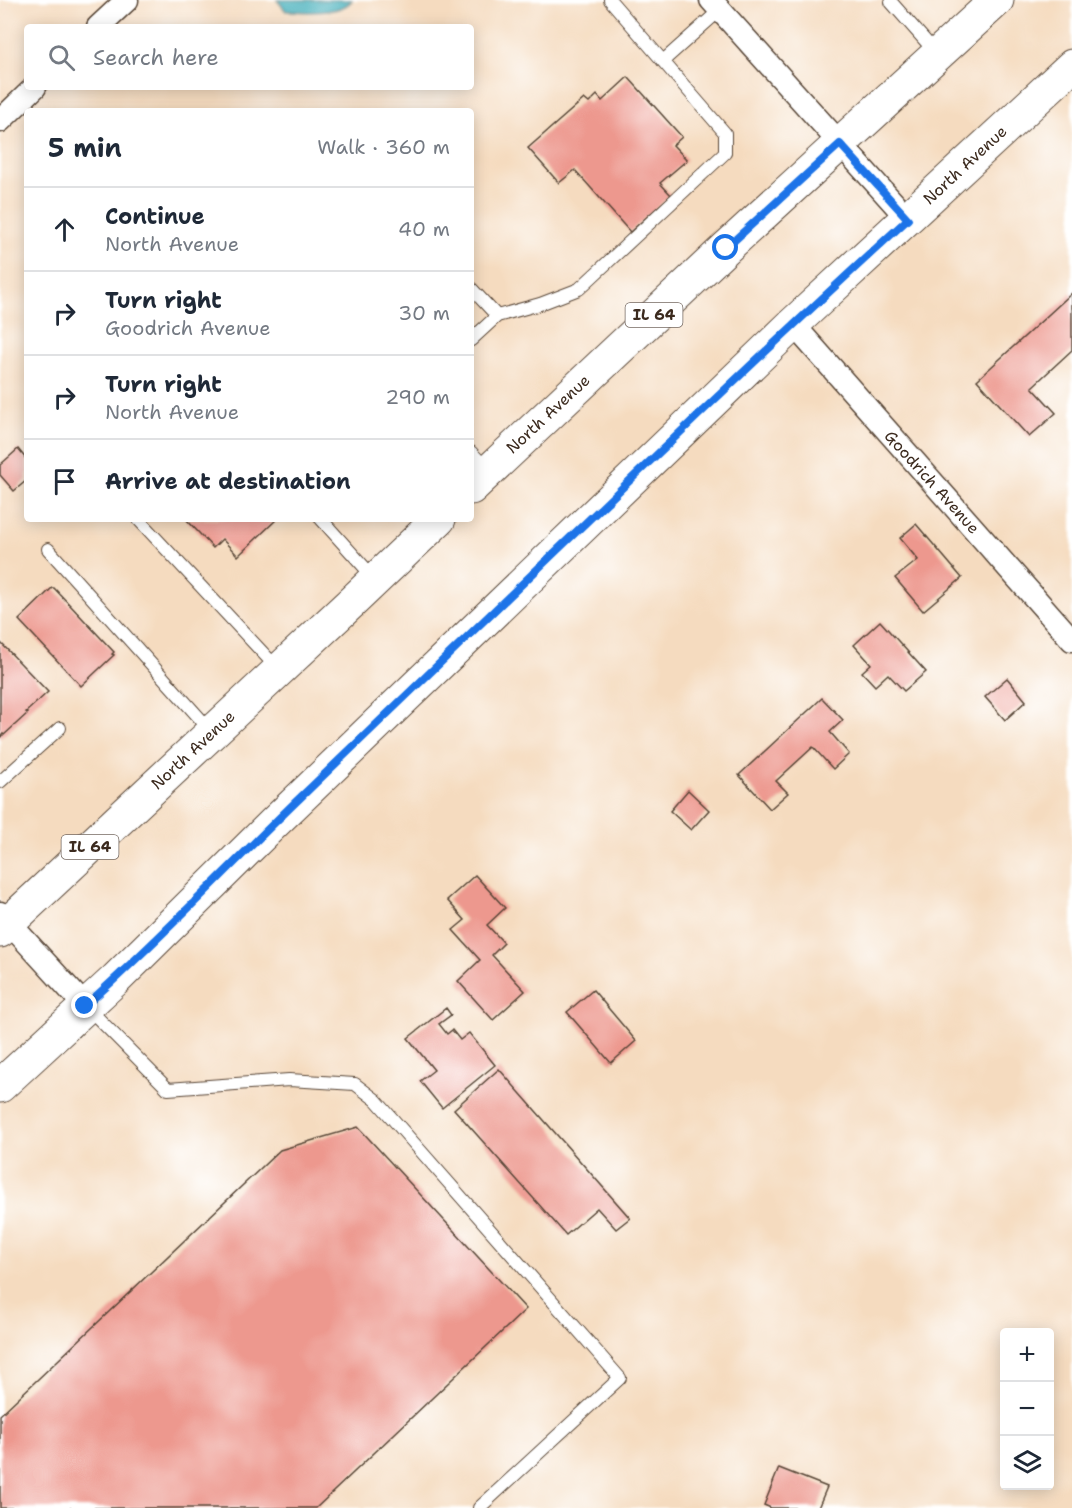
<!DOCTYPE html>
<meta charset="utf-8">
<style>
:root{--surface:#fff;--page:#f2f2f3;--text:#1f2937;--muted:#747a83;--line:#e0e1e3}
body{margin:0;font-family:"Shantell Sans",sans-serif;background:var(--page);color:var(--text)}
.controls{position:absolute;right:18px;bottom:18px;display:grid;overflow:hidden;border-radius:6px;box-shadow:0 3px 15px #0003}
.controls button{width:54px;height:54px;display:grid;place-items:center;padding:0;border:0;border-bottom:2px solid var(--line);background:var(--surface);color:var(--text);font:30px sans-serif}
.stop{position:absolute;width:18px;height:18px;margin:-14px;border:4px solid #1a73e8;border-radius:50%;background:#fff}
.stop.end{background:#1a73e8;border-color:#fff;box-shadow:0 2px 6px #0008}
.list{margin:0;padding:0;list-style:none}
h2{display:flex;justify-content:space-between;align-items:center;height:78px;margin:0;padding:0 24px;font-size:26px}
h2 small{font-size:20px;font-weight:400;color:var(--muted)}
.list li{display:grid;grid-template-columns:39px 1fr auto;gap:18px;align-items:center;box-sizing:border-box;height:84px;padding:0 24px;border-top:2px solid var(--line)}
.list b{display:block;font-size:22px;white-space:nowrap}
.list p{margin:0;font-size:20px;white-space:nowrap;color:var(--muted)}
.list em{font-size:20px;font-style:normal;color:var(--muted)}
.icon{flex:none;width:33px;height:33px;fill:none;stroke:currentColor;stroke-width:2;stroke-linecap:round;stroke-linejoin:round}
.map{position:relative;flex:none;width:1072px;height:1508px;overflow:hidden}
.search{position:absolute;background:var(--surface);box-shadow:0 3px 15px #0003;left:24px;top:24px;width:450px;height:66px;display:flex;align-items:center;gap:15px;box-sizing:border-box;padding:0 21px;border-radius:6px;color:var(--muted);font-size:22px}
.panel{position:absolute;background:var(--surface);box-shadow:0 3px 15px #0003;left:24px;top:108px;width:450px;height:414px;border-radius:6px}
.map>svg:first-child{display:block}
</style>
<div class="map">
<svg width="1072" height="1508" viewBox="0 0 1072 1508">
<rect width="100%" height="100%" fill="#fff"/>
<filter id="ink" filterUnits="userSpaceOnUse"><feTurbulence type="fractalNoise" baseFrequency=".0167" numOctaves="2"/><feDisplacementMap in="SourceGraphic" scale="12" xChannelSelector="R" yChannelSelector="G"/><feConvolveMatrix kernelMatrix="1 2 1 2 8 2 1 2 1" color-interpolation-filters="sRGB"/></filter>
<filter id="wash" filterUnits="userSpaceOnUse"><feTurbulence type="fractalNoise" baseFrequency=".008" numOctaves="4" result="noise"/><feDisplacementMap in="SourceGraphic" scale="24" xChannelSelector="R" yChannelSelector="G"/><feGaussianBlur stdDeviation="1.35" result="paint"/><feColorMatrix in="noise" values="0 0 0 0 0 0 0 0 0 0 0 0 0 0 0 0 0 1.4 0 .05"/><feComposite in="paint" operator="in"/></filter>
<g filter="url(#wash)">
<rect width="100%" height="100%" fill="#f5dbbf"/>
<path fill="#3cacb8" stroke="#3c6b6b" stroke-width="1.5" d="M 277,0 L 352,0 C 342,15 302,12 286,11 Z"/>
<g id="blocks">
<g fill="#ed988e">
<polygon points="628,77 682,137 673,145 687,160 660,183 671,195 630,232 575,170 559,183 528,148 584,99 589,103 597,95 602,101"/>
<polygon points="1072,293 1072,350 1032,387 1056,413 1029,437 977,380"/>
<polygon points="18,449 27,460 27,480 14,491 0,475 0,465"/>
<polygon points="186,519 277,519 238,556 222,539 213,548"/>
<polygon points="916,524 962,578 923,611 895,578 918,560 900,538"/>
<polygon points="52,588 54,588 114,652 112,654 114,655 81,686 19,620"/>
<polygon points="880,621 926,672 904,691 888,674 875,686 862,672 871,664 854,645"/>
<polygon points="0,642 48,692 26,712 28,713 4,735 3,734 0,738"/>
<polygon points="1007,678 1026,701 1005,720 985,697"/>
<polygon points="822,698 843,720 830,732 849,754 833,769 813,747 776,781 788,793 770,809 739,775"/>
<polygon points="688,790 709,810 691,830 670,811"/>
<polygon points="475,875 505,908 487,925 504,943 492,955 525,991 493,1020 458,981 480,960 453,930 465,920 447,900"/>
<polygon points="593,990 636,1041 611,1063 567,1012"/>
<polygon points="446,1008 451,1015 439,1024 447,1034 452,1030 460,1040 469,1033 495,1065 442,1108 420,1081 434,1070 408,1038"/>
<polygon points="499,1069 630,1218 616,1229 597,1208 566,1235 454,1109"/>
<polygon points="358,1127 526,1309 316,1508 0,1508 0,1415 280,1150"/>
<polygon points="779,1468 827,1487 818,1508 771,1508 764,1505"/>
</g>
</g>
</g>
<g filter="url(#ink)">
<use href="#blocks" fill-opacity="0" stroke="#574536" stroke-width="1.5"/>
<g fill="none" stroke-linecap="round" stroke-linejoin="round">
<defs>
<g id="lane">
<polyline points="891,2 937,54"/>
<polyline points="663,61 720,10"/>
<polyline points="471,288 497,316"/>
<polyline points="471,340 497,316 540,304 579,289 725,153 725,133 610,0"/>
<polyline points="471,452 489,471"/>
<polyline points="138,519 278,669"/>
<polyline points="321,519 375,579"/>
<polyline points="48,549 212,732"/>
<polyline points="0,782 60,728"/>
<polyline points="88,1008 168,1089 289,1080 355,1084 376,1100 620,1378 479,1508"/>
</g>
<g id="street">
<polyline points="711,0 908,219"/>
<polyline points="98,27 127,0"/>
<polyline points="0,121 35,87"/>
<polyline points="793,324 1072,640"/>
<polyline points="0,913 85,1006"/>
</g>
<g id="primary">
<polyline points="471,488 726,248 997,0"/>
<polyline points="0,931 353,601 439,519"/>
<polyline points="0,1086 116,979 274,823 793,324 1072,66"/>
</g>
</defs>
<use href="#lane" stroke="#574536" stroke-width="14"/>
<use href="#street" stroke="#574536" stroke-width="25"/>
<use href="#primary" stroke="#574536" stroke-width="35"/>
<use href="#lane" stroke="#fff" stroke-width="12"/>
<use href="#street" stroke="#fff" stroke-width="22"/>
<use href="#primary" stroke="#fff" stroke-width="33"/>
</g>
</g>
<g fill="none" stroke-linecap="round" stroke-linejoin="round" filter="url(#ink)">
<path stroke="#1a73e8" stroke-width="8" d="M 85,1006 C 161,939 230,865 303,795 C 504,602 703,407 908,219 L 840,144 L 726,248"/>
</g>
<g text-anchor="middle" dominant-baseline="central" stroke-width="4.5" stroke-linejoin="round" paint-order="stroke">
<g fill="#fff" stroke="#766a62" stroke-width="1.5">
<rect x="625.5" y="303" width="57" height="24" rx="4.5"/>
<rect x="61.5" y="835" width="57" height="24" rx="4.5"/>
</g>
<g font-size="15" font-weight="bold" fill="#3b2a1e">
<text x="654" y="315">IL 64</text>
<text x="90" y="847">IL 64</text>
</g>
<g font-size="16" fill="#3b2a1e" stroke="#fff">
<text transform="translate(965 165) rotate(-43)">North Avenue</text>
<text transform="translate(548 414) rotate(-43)">North Avenue</text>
<text transform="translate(932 482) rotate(48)">Goodrich Avenue</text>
<text transform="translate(193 750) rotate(-43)">North Avenue</text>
</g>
</g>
</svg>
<div class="controls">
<button>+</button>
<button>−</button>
<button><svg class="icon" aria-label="layers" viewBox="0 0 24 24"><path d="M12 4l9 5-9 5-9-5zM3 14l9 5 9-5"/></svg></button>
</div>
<div class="stop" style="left:726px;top:248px"></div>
<div class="stop end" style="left:85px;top:1006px"></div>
<div class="search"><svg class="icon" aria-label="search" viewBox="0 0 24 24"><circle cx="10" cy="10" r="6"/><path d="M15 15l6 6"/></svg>Search here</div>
<section class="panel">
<h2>5 min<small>Walk · 360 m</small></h2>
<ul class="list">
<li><svg class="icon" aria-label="ahead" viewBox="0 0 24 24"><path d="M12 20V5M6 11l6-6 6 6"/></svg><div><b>Continue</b><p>North Avenue</p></div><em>40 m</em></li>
<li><svg class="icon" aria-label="right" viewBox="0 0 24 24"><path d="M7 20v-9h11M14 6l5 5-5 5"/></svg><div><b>Turn right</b><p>Goodrich Avenue</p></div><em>30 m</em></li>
<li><svg class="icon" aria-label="right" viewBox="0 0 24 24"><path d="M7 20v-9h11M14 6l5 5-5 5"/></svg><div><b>Turn right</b><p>North Avenue</p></div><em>290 m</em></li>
<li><svg class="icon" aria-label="arrive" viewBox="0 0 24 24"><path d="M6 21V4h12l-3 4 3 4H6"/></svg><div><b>Arrive at destination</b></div></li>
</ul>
</section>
</div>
